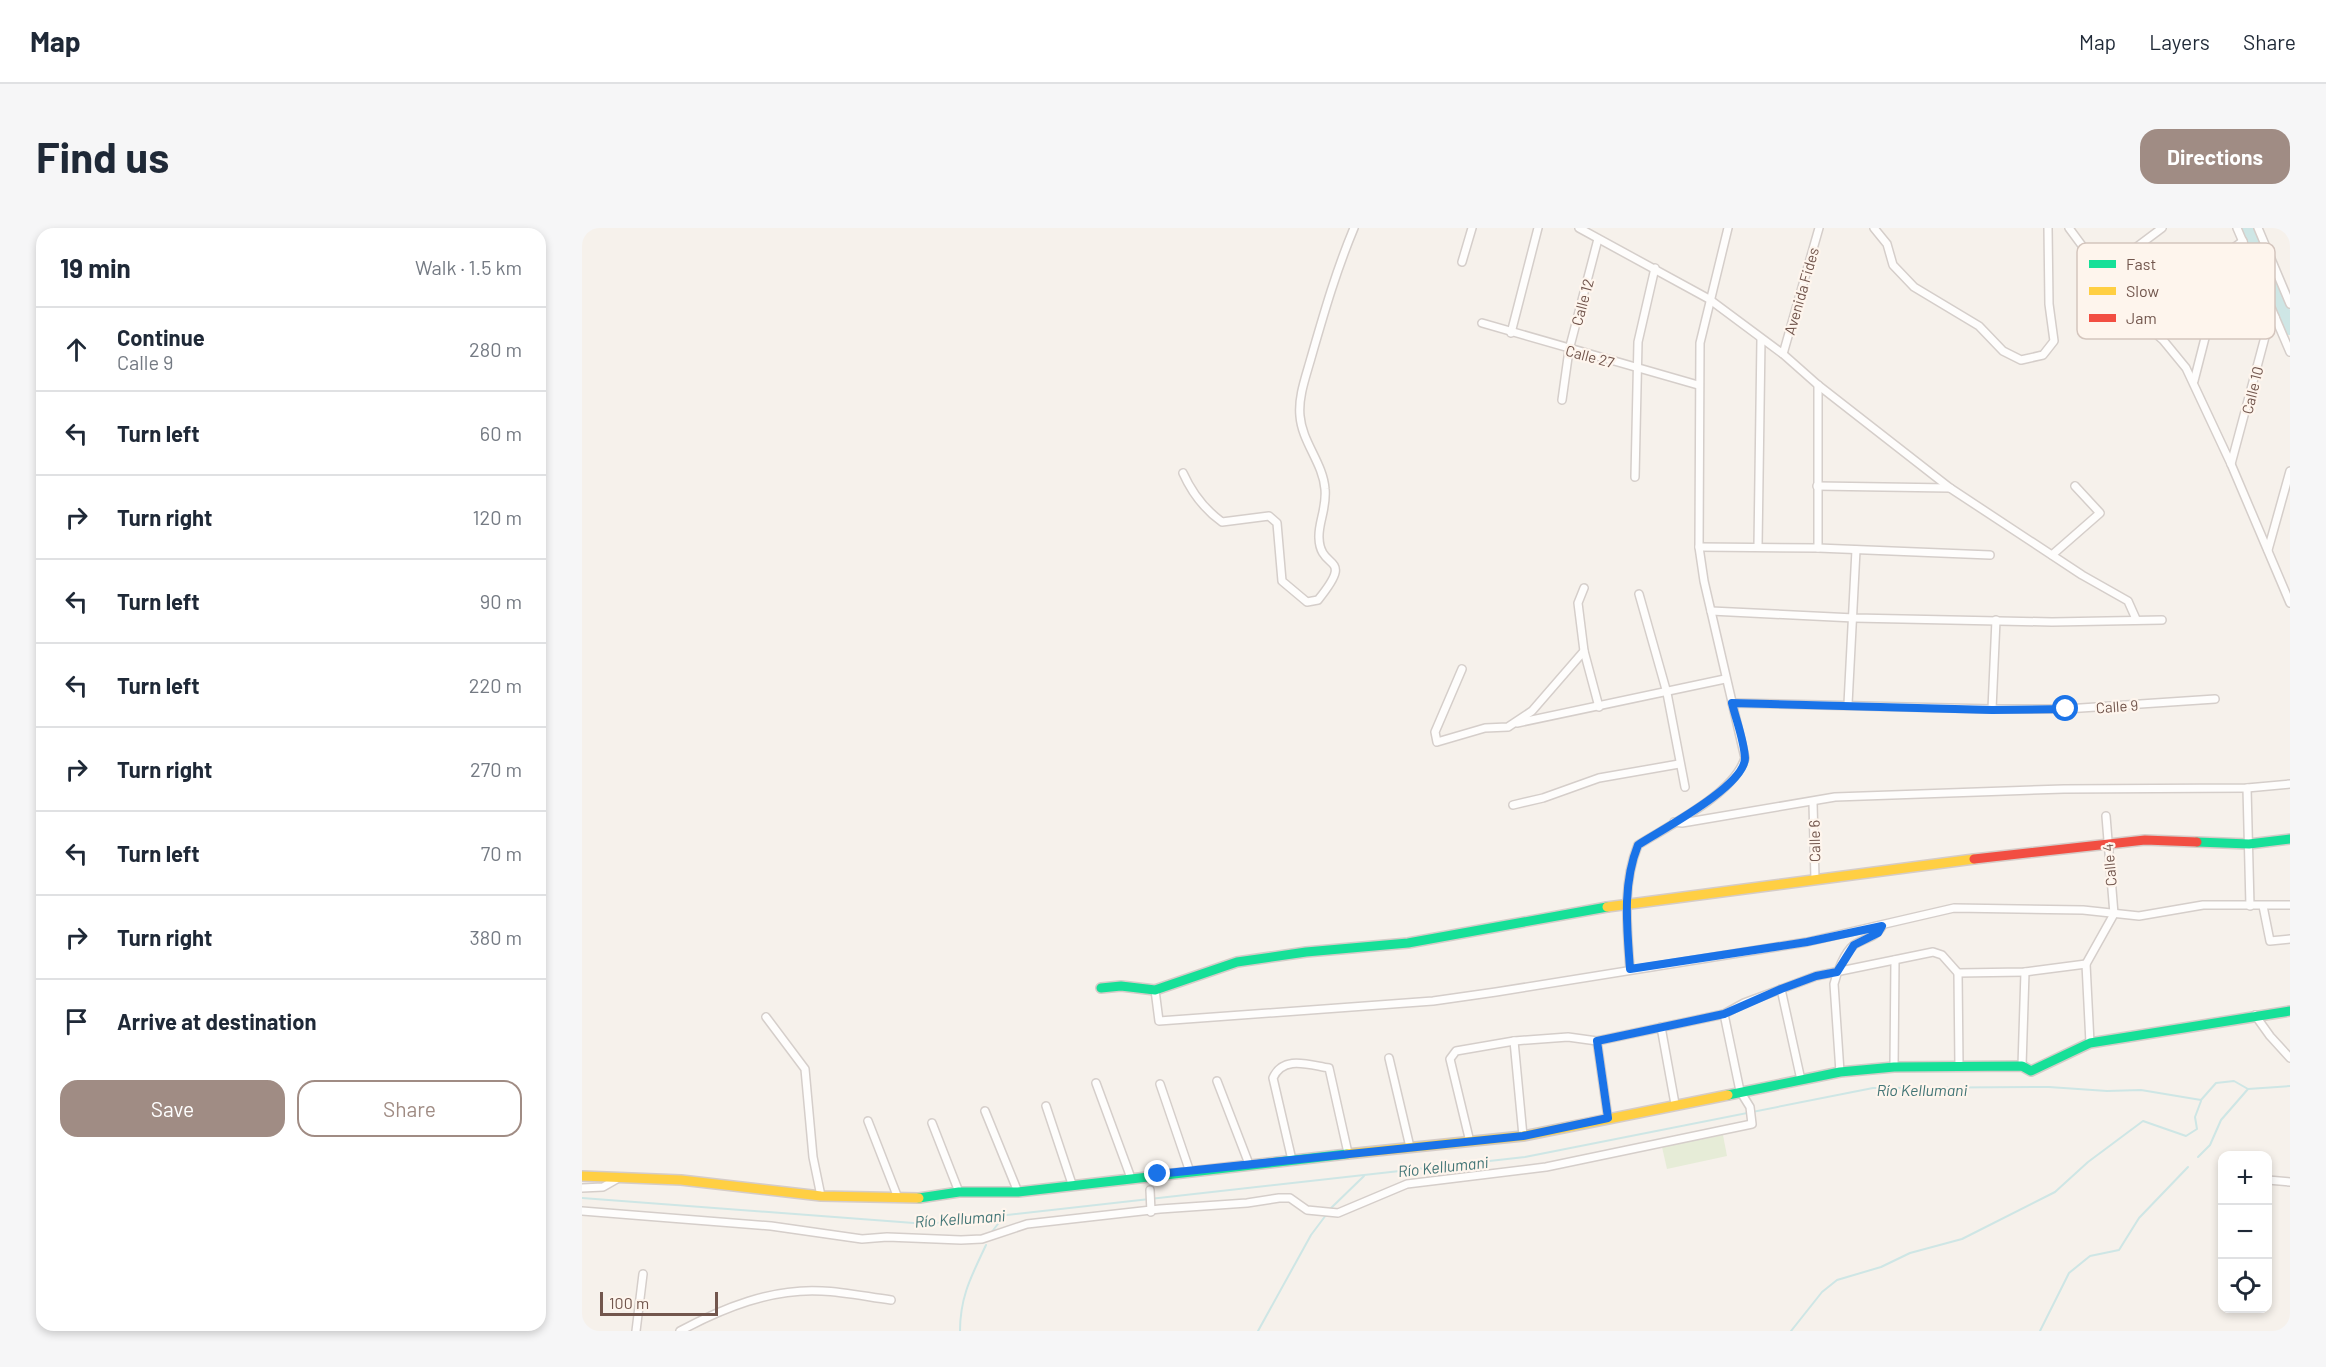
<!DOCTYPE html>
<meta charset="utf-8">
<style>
:root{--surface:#fff;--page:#f6f6f7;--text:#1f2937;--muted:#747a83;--line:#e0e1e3;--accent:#a08c84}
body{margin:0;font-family:Barlow,sans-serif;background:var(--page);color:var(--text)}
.controls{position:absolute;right:18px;bottom:18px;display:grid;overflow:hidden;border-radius:12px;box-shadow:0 3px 9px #0003}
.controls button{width:54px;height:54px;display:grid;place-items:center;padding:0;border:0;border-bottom:2px solid var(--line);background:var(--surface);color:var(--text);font:30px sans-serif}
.scale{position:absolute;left:18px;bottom:15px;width:118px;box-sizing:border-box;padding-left:6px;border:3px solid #72564d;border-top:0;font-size:16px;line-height:21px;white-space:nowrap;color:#72564d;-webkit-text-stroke:4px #fef5ed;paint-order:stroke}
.stop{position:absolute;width:18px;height:18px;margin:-14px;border:4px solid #1a73e8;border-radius:50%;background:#fff}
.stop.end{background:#1a73e8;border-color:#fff;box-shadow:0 2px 6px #0008}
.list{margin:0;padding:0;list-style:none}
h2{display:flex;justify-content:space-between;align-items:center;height:78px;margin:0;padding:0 24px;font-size:26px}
h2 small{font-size:20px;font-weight:400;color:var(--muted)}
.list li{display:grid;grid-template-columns:39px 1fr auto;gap:18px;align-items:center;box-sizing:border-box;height:84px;padding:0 24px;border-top:2px solid var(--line)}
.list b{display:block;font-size:22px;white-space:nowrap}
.list p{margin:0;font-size:20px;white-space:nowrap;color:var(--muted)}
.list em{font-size:20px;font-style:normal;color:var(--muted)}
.actions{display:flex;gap:12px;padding:18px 24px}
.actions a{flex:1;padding:14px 0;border:2px solid var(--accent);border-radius:18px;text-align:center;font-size:21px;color:var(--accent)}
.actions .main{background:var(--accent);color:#fff}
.icon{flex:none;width:33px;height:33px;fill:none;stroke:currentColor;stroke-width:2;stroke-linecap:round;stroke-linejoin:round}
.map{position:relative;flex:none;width:1708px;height:1103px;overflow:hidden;border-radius:18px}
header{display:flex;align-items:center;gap:36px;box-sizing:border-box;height:84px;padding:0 30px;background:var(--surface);border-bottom:2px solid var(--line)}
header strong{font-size:28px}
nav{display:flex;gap:33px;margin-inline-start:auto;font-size:21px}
.intro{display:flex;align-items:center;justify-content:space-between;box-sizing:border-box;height:144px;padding:0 36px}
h1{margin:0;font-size:42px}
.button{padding:15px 27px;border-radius:18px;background:var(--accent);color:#fff;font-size:21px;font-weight:700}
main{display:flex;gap:36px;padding:0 36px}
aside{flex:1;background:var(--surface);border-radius:18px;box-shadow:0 3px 9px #0003}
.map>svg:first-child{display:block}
</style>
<header>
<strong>Map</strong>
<nav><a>Map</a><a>Layers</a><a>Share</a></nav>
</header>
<div class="intro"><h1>Find us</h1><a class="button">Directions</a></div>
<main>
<aside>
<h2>19 min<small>Walk · 1.5 km</small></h2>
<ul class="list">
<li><svg class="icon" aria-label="ahead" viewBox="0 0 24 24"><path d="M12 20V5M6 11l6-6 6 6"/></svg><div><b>Continue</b><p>Calle 9</p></div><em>280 m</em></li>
<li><svg class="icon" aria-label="left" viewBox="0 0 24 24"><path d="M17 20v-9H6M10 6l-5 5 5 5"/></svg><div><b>Turn left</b></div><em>60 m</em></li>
<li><svg class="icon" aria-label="right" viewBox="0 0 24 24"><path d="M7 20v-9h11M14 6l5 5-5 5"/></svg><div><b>Turn right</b></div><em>120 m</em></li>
<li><svg class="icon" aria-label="left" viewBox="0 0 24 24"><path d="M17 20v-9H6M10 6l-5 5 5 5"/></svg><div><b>Turn left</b></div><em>90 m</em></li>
<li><svg class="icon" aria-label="left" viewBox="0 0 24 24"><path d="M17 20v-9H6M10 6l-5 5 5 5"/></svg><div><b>Turn left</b></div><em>220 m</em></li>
<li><svg class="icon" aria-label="right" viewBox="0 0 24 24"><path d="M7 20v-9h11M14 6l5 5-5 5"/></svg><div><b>Turn right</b></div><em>270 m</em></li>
<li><svg class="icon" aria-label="left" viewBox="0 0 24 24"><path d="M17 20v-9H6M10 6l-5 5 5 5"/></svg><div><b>Turn left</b></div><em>70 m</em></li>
<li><svg class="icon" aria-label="right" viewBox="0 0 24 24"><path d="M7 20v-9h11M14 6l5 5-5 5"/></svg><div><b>Turn right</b></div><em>380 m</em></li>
<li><svg class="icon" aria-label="arrive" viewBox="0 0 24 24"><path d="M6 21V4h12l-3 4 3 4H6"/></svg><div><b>Arrive at destination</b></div></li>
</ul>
<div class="actions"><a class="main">Save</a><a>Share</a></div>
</aside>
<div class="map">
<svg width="1708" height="1103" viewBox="0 0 1708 1103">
<rect width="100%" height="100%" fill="#f6f1eb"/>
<polygon fill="#e6ecd7" points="1141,907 1145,928 1085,941 1080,919"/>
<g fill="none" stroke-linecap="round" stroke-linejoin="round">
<g stroke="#cee6e5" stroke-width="2">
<polyline points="1616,929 1628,917 1639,892 1666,861"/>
<polyline points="0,970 345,996 943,929 1291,860 1467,859 1525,863 1559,862 1619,872 1634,855 1652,853 1666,861 1708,858"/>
<polyline points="747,982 782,948"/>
<polyline points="409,1005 422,988"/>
<path d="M 378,1103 C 378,1068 390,1047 404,1017"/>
<polyline points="676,1103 729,1007 744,987"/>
<polyline points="1209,1103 1240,1064 1255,1052 1299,1039 1328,1025 1380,1011 1473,964 1506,934 1561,893 1604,908 1615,901 1613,889 1619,873"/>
<polyline points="1458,1103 1487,1045 1508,1028 1537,1022 1557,990 1606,939"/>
</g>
<polyline stroke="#cee6e5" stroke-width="14" points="1666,0 1708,100"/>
<defs>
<g id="street">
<polyline points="997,0 1127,71 1201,126 1236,157 1368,260 1500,347 1546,373 1554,391"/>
<polyline points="1292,0 1305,16 1311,37 1332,59 1397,98 1421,123 1439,132 1461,127 1472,113 1467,76 1466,0"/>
<polyline points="1487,0 1549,84 1581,112 1604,140 1649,236 1708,375"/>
<polyline points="1655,0 1708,124"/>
<polyline points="1676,0 1708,76"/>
<polyline points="880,34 890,0"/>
<polyline points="1520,45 1580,0"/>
<polyline points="1555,89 1661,13"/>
<polyline points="900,95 1116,157"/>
<polyline points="929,105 956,0"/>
<polyline points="1201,126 1237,0"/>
<polyline points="1612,153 1644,28 1642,25"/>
<polyline points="1236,157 1236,320"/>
<polyline points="980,172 987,122 1016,11"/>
<polyline points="1649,236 1687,94 1693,89"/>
<path d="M 601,245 C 610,265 622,281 640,294 L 687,288 L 695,295 L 700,353 L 725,374 L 736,372 C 774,325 738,344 737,310 C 736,295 745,280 743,261 C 741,235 720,214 718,188 C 716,169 724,148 729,130 C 742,85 754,43 772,0"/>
<polyline points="1053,249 1056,114 1073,40"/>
<polyline points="1235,258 1368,260"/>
<polyline points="1176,318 1179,111"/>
<polyline points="1117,319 1236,320 1408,327"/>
<polyline points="1686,322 1708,243"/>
<polyline points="1470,327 1518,285 1493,258"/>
<polyline points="1057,366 1085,465 1103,559"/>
<polyline points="1129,383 1272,390 1470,394 1580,392"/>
<polyline points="1002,423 1017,479"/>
<polyline points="880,441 853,504 855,514 903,500 926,499 950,483 1002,423 996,375 1002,360"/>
<polyline points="1150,475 1410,481 1484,481 1633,471"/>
<polyline points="1266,476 1274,322"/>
<polyline points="1410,481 1414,392"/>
<polyline points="935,495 1143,451"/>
<polyline points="1665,560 1668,678"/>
<polyline points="1231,575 1233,651"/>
<polyline points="931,577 961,570 1017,550 1097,536"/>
<polyline points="1092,594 1100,595 1253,569 1482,561 1665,560 1708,556"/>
<polyline points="1681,678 1688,713 1708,711"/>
<path d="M 1048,741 C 1045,699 1040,656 1056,617 C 1088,597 1152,566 1163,530 L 1122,353 L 1117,319 L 1118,115 L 1146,0"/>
<polyline points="1376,745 1377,838"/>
<polyline points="1199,761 1219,852"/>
<polyline points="573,762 577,793 851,773 914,764 1225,714 1372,680 1501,682 1557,688 1621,677 1708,677"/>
<polyline points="1673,787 1688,808 1708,830"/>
<polyline points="184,789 223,841 231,929 239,968"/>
<polyline points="1079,799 1093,876"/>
<polyline points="932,813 941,908"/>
<polyline points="1015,813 1026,890"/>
<polyline points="1508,815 1504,736 1532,686 1524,588"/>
<polyline points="807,830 828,919"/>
<polyline points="1440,838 1443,744"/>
<polyline points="1312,839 1313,732"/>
<path d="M 1258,844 L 1252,756 C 1255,744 1262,725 1272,717 C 1282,710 1294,710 1300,698"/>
<polyline points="635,853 667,936"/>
<polyline points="514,855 549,950"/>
<polyline points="578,856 608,944"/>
<polyline points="464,878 490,956"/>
<polyline points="403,883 436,964"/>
<polyline points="286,893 316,970"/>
<polyline points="350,895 377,964"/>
<polyline points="888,914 868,831 874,823 932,813 986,809 1015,813 1142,786 1162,775 1234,748 1351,724 1360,727 1376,745 1443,744 1504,736"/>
<path d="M 710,932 L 691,850 C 701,827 727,837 747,840 L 766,925"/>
<polyline points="1686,952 1708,954"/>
<polyline points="0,960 21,959 35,951"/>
<polyline points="568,962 569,984"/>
<polyline points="0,983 189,998 280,1011 305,1009 379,1012 400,1011 445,996 578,981 665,975 697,970 708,970 725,982 756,985 825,956 964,939 1170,896 1168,879 1158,863 1142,786"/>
<polyline points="54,1103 61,1046"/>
<path d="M 98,1103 C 141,1080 190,1060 240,1063 C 263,1064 286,1069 309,1072"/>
</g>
<g id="fast">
<polyline points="1615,614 1667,616 1708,611"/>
<polyline points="519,760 539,758 573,762 655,734 724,724 826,715 1025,679"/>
<polyline points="1146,867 1258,844 1312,839 1440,838 1449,843 1508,815 1708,783"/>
<polyline points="337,970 377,964 436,964 765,926"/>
</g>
<g id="slow">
<polyline points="1025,679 1392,631"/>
<polyline points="765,926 941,908 1146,867"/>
<polyline points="0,948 99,952 239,968 337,970"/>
</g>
<polyline id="jam" points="1392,631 1563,612 1615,614"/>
</defs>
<use href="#street" stroke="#d5ceca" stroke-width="10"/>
<use href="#fast" stroke="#d5ccc8" stroke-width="12"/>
<use href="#slow" stroke="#d5ccc8" stroke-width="12"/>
<use href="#jam" stroke="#d5ccc8" stroke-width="12"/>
<use href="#street" stroke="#fefdfc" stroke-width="7"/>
<use href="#fast" stroke="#16e098" stroke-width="9"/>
<use href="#slow" stroke="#ffcf43" stroke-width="9"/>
<use href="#jam" stroke="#f24e42" stroke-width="9"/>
</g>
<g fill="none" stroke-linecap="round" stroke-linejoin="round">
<path stroke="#1a73e8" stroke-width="8" d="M 576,946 L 941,908 L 1026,890 L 1015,813 L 1142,786 L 1199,761 L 1234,748 L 1255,744 L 1272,717 L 1296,705 L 1300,698 L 1225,714 L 1048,741 C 1045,699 1040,657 1056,617 C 1079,602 1163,558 1163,530 C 1162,512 1154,492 1150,475 L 1410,482 L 1484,481"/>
</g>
<g text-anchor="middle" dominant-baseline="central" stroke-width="4.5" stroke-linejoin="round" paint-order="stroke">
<g font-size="15" fill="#72564d" stroke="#fef5ed">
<text transform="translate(1219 63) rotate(-74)">Avenida Fides</text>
<text transform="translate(1000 74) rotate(-75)">Calle 12</text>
<text transform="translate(1008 128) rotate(15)">Calle 27</text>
<text transform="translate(1670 162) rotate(-76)">Calle 10</text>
<text transform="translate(1535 478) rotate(-4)">Calle 9</text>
<text transform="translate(1232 613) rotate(-91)">Calle 6</text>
<text transform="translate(1527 637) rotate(-95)">Calle 4</text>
</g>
<g font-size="16" font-style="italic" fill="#427576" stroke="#fef5ed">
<text x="1340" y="861">Río Kellumani</text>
<text transform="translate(861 938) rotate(-6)">Río Kellumani</text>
<text transform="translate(378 990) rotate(-4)">Río Kellumani</text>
</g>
</g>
<rect x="1495" y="15" width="198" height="96" rx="9" fill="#fef5ed" stroke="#d4c5bd" stroke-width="1.5"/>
<rect x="1507" y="32" width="27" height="8" fill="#16e098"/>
<rect x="1507" y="59" width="27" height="8" fill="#ffcf43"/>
<rect x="1507" y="86" width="27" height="8" fill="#f24e42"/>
<g font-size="16" fill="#72564d">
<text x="1544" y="42">Fast</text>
<text x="1544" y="69">Slow</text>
<text x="1544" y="96">Jam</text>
</g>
</svg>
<div class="controls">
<button>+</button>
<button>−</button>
<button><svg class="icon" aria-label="locate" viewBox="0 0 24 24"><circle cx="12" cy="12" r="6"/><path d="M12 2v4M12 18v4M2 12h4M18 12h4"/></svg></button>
</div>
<div class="scale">100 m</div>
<div class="stop" style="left:1484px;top:481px"></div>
<div class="stop end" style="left:576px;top:946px"></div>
</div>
</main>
